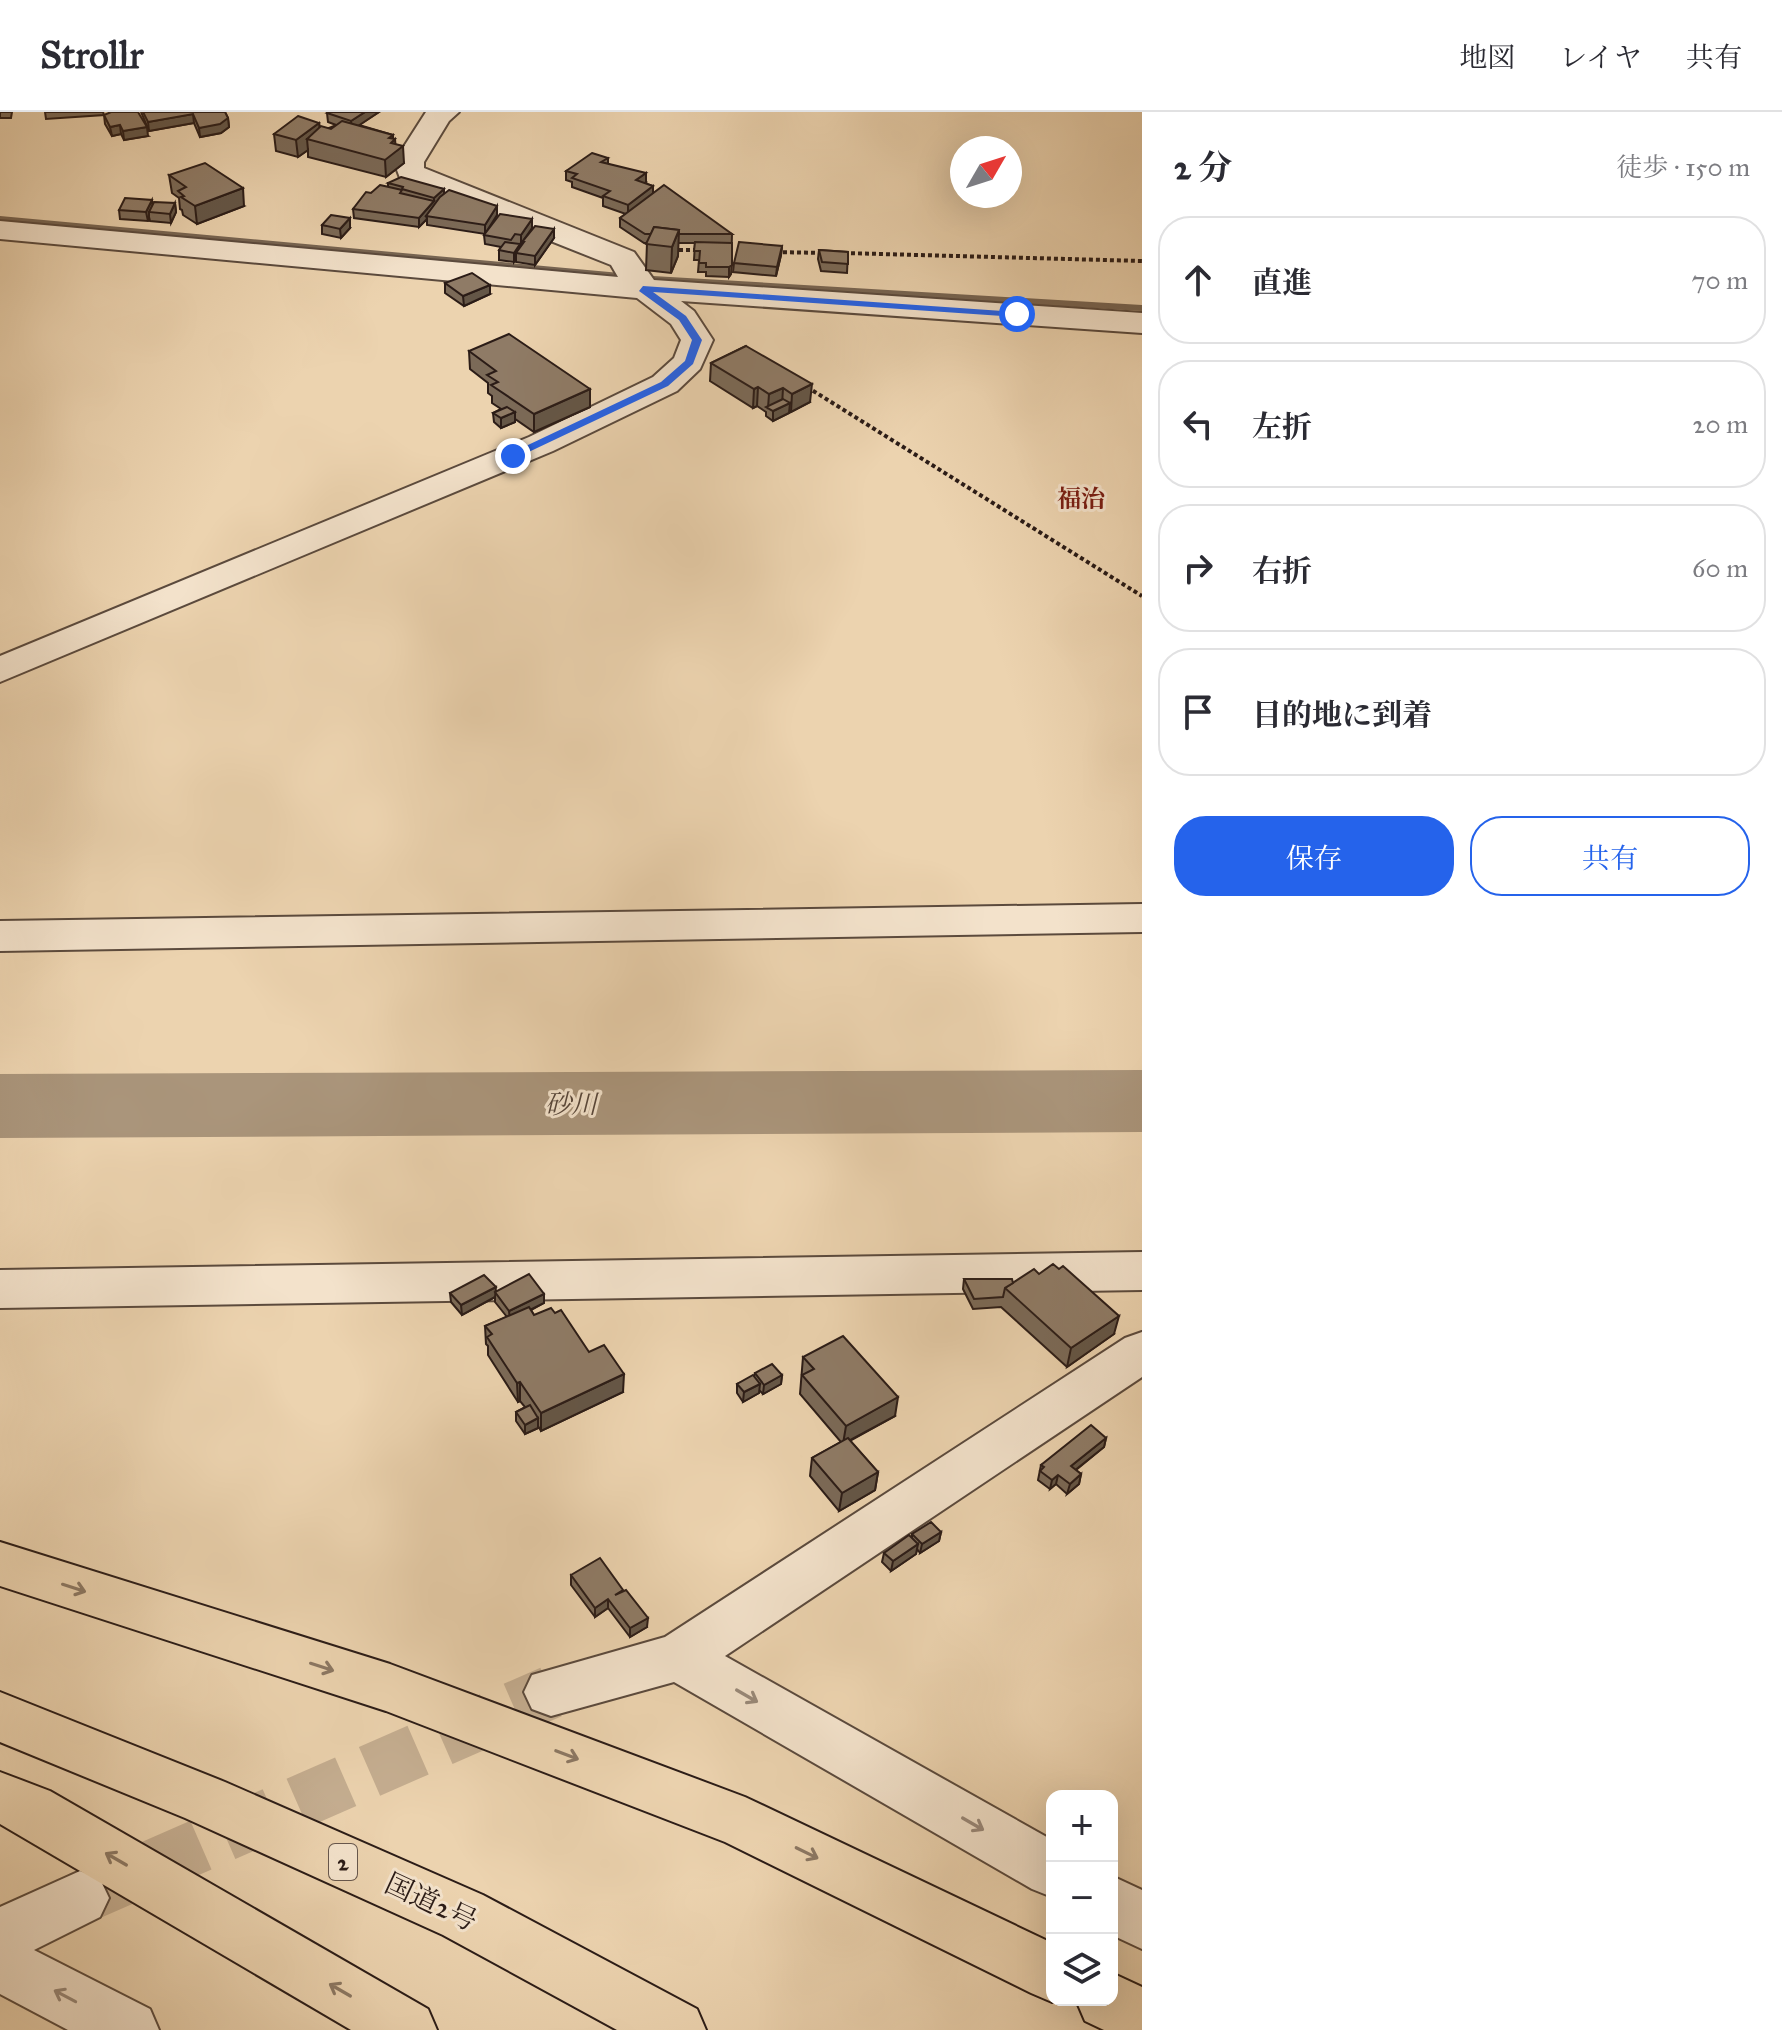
<!DOCTYPE html>
<html lang="ja">
<meta charset="utf-8">
<style>
:root{--surface:#fff;--page:#f7f7f7;--text:#2b2b33;--muted:#7c7c81;--line:#e1e1e2;--accent:#2563eb}
body{margin:0;font-family:"IM FELL Great Primer","Noto Serif JP",serif;background:var(--page);color:var(--text)}
.controls{position:absolute;right:24px;bottom:24px;display:grid;overflow:hidden;border-radius:16px;box-shadow:0 8px 32px #0002}
.controls button{width:72px;height:72px;display:grid;place-items:center;padding:0;border:0;border-bottom:2px solid var(--line);background:var(--surface);color:var(--text);font:40px sans-serif}
.compass{position:absolute;left:950px;top:24px;width:72px;height:72px;border-radius:50%;background:var(--surface);box-shadow:0 8px 32px #0002;rotate:51deg}
.stop{position:absolute;width:24px;height:24px;margin:-18px;border:6px solid #2563eb;border-radius:50%;background:#fff}
.stop.end{background:#2563eb;border-color:#fff;box-shadow:0 2px 8px #0008}
.list{margin:0;padding:0;list-style:none}
h2{display:flex;justify-content:space-between;align-items:center;height:104px;margin:0;padding:0 32px;font-size:34px}
h2 small{font-size:26px;font-weight:400;color:var(--muted)}
.list li{display:grid;grid-template-columns:52px 1fr auto;gap:24px;align-items:center;box-sizing:border-box;height:128px;margin:0 16px 16px;padding:0 16px;border:2px solid var(--line);border-radius:32px}
.list b{display:block;font-size:30px;white-space:nowrap}
.list em{font-size:26px;font-style:normal;color:var(--muted)}
.actions{display:flex;gap:16px;padding:24px 32px}
.actions a{flex:1;padding:18px 0;border:2px solid var(--accent);border-radius:32px;text-align:center;font-size:28px;color:var(--accent)}
.actions .main{background:var(--accent);color:#fff}
.icon{flex:none;width:44px;height:44px;fill:none;stroke:currentColor;stroke-width:2;stroke-linecap:round;stroke-linejoin:round}
.map{position:relative;flex:none;width:1142px;height:1918px;overflow:hidden}
header{display:flex;align-items:center;gap:48px;box-sizing:border-box;height:112px;padding:0 40px;background:var(--surface);border-bottom:2px solid var(--line)}
header strong{font-size:38px}
nav{display:flex;gap:44px;margin-inline-start:auto;font-size:28px}
main{display:flex}
aside{flex:1;background:var(--surface)}
.map>svg:first-child{display:block}
</style>
<header>
<strong>Strollr</strong>
<nav><a>地図</a><a>レイヤ</a><a>共有</a></nav>
</header>
<main>
<div class="map">
<svg width="1142" height="1918" viewBox="0 0 1142 1918">
<rect width="100%" height="100%" fill="#ecd3af"/>
<filter id="stains"><feTurbulence type="fractalNoise" baseFrequency=".0025" numOctaves="4"/><feColorMatrix values="0 0 0 0 .2 0 0 0 0 .09 0 0 0 0 .02 0 0 0 .5 -.17"/></filter>
<radialGradient id="worn" r=".72"><stop offset=".6" stop-color="#630" stop-opacity="0"/><stop offset="1" stop-color="#630" stop-opacity=".3"/></radialGradient>
<g fill="none" stroke-linecap="round" stroke-linejoin="round">
<polygon fill="#776553" fill-rule="evenodd" points="0,104 653,164 1142,193 1142,199 653,170 0,110"/>
<polygon fill="#aa957b" fill-rule="evenodd" points="1142,958 1142,1020 0,1026 0,962"/>
<polyline stroke="#c5ae91" stroke-width="53" stroke-dasharray="53 26" stroke-linecap="butt" points="80,1786 551,1580"/>
<defs>
<g id="minor">
<polygon points="426,0 459,0 449,9 424,50 424,56 634,140 654,168 1142,201 1142,221 681,189 694,199 713,228 700,257 677,279 553,339 0,570 0,544 529,325 653,265 674,246 681,228 671,212 637,186 0,127 0,109 618,165 611,153 425,79 400,66 394,50"/>
<polygon points="1142,792 1142,820 0,839 0,809"/>
<polygon points="1142,1140 1142,1178 0,1196 0,1158"/>
<polygon points="1142,1220 1142,1265 725,1544 1052,1728 1052,1785 1032,1777 674,1570 551,1604 532,1597 524,1580 532,1563 665,1525 1125,1226"/>
<polygon points="80,1759 100,1767 109,1786 100,1805 34,1838 150,1897 159,1918 68,1918 0,1882 0,1795"/>
<polygon points="1112,1764 1142,1778 1142,1837 1112,1823"/>
</g>
<g id="highway">
<polygon points="0,1430 390,1552 745,1685 1052,1831 1052,1888 1056,1888 1052,1890 1031,1881 725,1730 386,1599 0,1474"/>
<polygon points="0,1580 225,1670 483,1783 697,1897 706,1918 617,1918 443,1823 185,1706 0,1630"/>
<polygon points="0,1660 50,1679 428,1897 437,1918 351,1918 0,1712"/>
<polygon points="1112,1861 1142,1875 1142,1918 1104,1918 1085,1909 1076,1888 1112,1888"/>
</g>
</defs>
<use href="#minor" stroke="#5b4a3d" stroke-width="4"/>
<use href="#highway" stroke="#2b1c17" stroke-width="4"/>
<g stroke="#2b1c17" stroke-width="4" stroke-dasharray="4 3" stroke-linecap="butt">
<polyline points="672,138 698,138"/>
<polyline points="776,140 822,141"/>
<polyline points="844,141 1142,149"/>
<polyline points="807,275 1142,484"/>
</g>
<use href="#minor" fill="#f3e2cb" fill-rule="evenodd"/>
<use href="#highway" fill="#ecd3af" fill-rule="evenodd"/>
</g>
<g fill="#7b6a58" stroke="#2b1c17" stroke-width="2">
<polygon points="0,0 12,0 11,6 0,6"/>
<polygon points="45,0 103,0 104,3 46,7"/>
<polygon points="141,0 225,0 228,6 229,15 221,21 200,25 194,11 149,19"/>
<polygon points="329,0 379,0 359,13 393,23 393,27 395,27 395,32 404,51 386,65 308,45 308,38 298,45 276,39 274,22 319,11 320,16 329,16 334,14 336,13 328,10 327,1"/>
<polygon points="104,3 148,24 124,28 121,22 112,24 105,12"/>
<polygon points="608,46 608,52 646,70 644,71 653,74 653,81 732,122 731,162 729,165 706,164 706,160 698,160 699,148 694,148 695,131 678,131 678,144 671,161 646,158 647,131 644,131 620,115 620,106 626,102 603,94 603,86 572,75 572,70 566,68 566,59"/>
<polygon points="169,63 244,94 197,112 183,103 182,98 180,97 179,86 172,81"/>
<polygon points="388,71 444,77 444,82 497,94 497,103 485,122 427,113 427,107 419,115 354,106 353,97 371,81 388,75"/>
<polygon points="175,91 176,100 171,111 150,109 149,105 148,109 120,107 119,98 153,92"/>
<polygon points="532,107 532,116 554,126 535,153 516,150 516,147 514,150 499,148 499,138 501,135 485,132 484,123"/>
<polygon points="322,113 350,116 341,126 322,122"/>
<polygon points="782,134 781,143 776,164 733,160 734,151"/>
<polygon points="819,138 848,140 847,161 821,159 818,147"/>
<polygon points="445,171 490,182 464,194 445,181"/>
<polygon points="746,234 810,290 791,300 789,299 789,301 773,309 766,304 766,300 757,294 753,296 710,269 711,251"/>
<polygon points="469,239 590,277 590,295 534,320 515,307 515,310 501,316 494,310 493,301 501,297 492,291 492,284 488,281 488,271 470,257"/>
<polygon points="964,1167 1013,1171 1114,1222 1067,1255 1001,1195 973,1197 963,1177"/>
<polygon points="496,1179 544,1182 544,1191 531,1198 534,1203 589,1240 623,1280 541,1319 538,1314 538,1316 525,1322 516,1309 516,1300 525,1295 520,1289 518,1290 488,1243 488,1234 486,1232 485,1214 507,1205 495,1190 495,1185 462,1203 451,1190 450,1181"/>
<polygon points="803,1245 895,1304 850,1329 878,1360 875,1378 839,1399 810,1364 812,1346 841,1330 800,1282"/>
<polygon points="755,1261 782,1263 781,1272 763,1282 759,1278 759,1281 743,1290 737,1281 737,1272 754,1265"/>
<polygon points="1106,1326 1104,1335 1076,1358 1081,1362 1079,1372 1067,1382 1056,1372 1050,1377 1038,1368 1041,1353"/>
<polygon points="941,1420 939,1429 920,1441 917,1437 916,1442 891,1459 882,1450 884,1441 912,1426 912,1422"/>
<polygon points="571,1463 623,1480 647,1515 630,1525 608,1496 595,1505 571,1473"/>
</g>
<g fill="#645647" stroke="#2b1c17" stroke-width="2">
<polygon points="365,0 379,0 352,18 351,9"/>
<polygon points="193,2 194,11 149,19 148,10"/>
<polygon points="228,6 229,15 221,21 200,25 199,16"/>
<polygon points="319,11 321,28 307,27 308,38 298,45 296,28"/>
<polygon points="120,13 121,22 112,24 110,15"/>
<polygon points="147,15 148,24 124,28 123,19"/>
<polygon points="393,23 393,29 395,27 396,39 403,34 404,51 386,65 385,48 389,26"/>
<polygon points="646,61 646,70 636,77 636,68"/>
<polygon points="653,74 653,83 628,102 628,93"/>
<polygon points="243,76 244,94 197,112 195,94"/>
<polygon points="444,77 444,86 426,104 427,107 419,115 419,106 434,89 434,86"/>
<polygon points="152,88 153,97 149,100 149,105 148,109 146,100"/>
<polygon points="175,91 176,100 171,111 170,102"/>
<polygon points="497,94 497,103 485,122 485,113"/>
<polygon points="350,106 350,116 341,126 340,117"/>
<polygon points="532,107 532,116 521,132 521,123"/>
<polygon points="554,117 554,126 535,153 535,144"/>
<polygon points="679,118 678,144 671,161 672,135"/>
<polygon points="520,132 520,141 516,141 516,147 514,150 514,141"/>
<polygon points="782,134 781,143 776,164 777,155"/>
<polygon points="732,153 731,162 729,165 729,155"/>
<polygon points="490,173 490,182 464,194 463,184"/>
<polygon points="812,272 810,290 791,300 792,282"/>
<polygon points="758,275 757,294 753,296 754,277"/>
<polygon points="783,276 782,294 768,296 769,282"/>
<polygon points="590,277 590,295 534,320 534,302"/>
<polygon points="790,291 789,301 773,309 773,299"/>
<polygon points="515,300 515,310 501,316 501,306"/>
<polygon points="496,1175 495,1185 462,1203 461,1193"/>
<polygon points="544,1182 544,1191 510,1208 509,1199"/>
<polygon points="1119,1204 1114,1222 1067,1255 1071,1236"/>
<polygon points="624,1262 623,1280 541,1319 541,1301"/>
<polygon points="782,1263 781,1272 763,1282 764,1273"/>
<polygon points="520,1270 520,1289 518,1290 517,1271"/>
<polygon points="760,1272 759,1281 743,1290 744,1280"/>
<polygon points="898,1285 895,1304 843,1332 846,1314"/>
<polygon points="538,1306 538,1316 525,1322 525,1313"/>
<polygon points="1106,1326 1104,1335 1069,1363 1071,1354"/>
<polygon points="878,1360 875,1378 839,1399 842,1381"/>
<polygon points="1081,1362 1079,1372 1067,1382 1070,1372"/>
<polygon points="1058,1363 1056,1372 1050,1377 1052,1368"/>
<polygon points="941,1420 939,1429 920,1441 922,1432"/>
<polygon points="918,1432 916,1442 891,1459 893,1449"/>
<polygon points="608,1487 608,1496 595,1505 595,1496"/>
<polygon points="648,1506 647,1515 630,1525 630,1516"/>
</g>
<g fill="#8f7b66" stroke="#2b1c17" stroke-width="2">
<polygon points="111,0 138,0 147,15 123,19 120,13 110,15 104,3"/>
<polygon points="143,0 225,0 228,6 220,12 199,16 193,2 148,10"/>
<polygon points="329,0 365,0 351,9 327,1"/>
<polygon points="298,4 319,11 296,28 274,22"/>
<polygon points="342,9 393,23 389,26 395,27 391,31 403,34 385,48 307,27 321,14 331,17"/>
<polygon points="592,41 608,46 601,50 646,61 636,68 653,74 628,93 603,84 610,79 572,66 577,62 566,59"/>
<polygon points="205,51 243,76 195,94 181,85 184,84 178,79 186,75 169,63"/>
<polygon points="401,65 444,77 434,86 402,77 403,75 388,71"/>
<polygon points="380,73 402,78 400,81 434,89 419,106 353,97 366,80 371,81"/>
<polygon points="664,73 732,122 679,122 679,118 654,115 651,122 645,122 620,106"/>
<polygon points="449,78 497,94 485,113 426,104 440,85"/>
<polygon points="125,86 152,88 146,100 119,98"/>
<polygon points="154,90 175,91 170,102 149,100"/>
<polygon points="500,102 532,107 521,123 515,122 511,128 484,123"/>
<polygon points="331,103 350,106 340,117 322,113"/>
<polygon points="535,114 554,117 535,144 516,141 524,130 522,130"/>
<polygon points="654,115 679,118 672,135 646,132"/>
<polygon points="505,130 520,132 514,141 499,138"/>
<polygon points="695,130 732,131 732,153 729,155 706,155 706,151 699,151 700,139 694,139"/>
<polygon points="739,130 782,134 777,155 734,151"/>
<polygon points="819,138 848,140 848,152 822,150"/>
<polygon points="472,161 490,173 463,184 445,171"/>
<polygon points="509,222 590,277 534,302 491,273 498,270 487,263 496,259 469,239"/>
<polygon points="746,234 812,272 792,282 783,276 769,282 758,275 754,277 711,251"/>
<polygon points="783,287 790,291 773,299 766,295"/>
<polygon points="507,295 515,300 501,306 493,301"/>
<polygon points="1053,1152 1059,1157 1063,1154 1119,1204 1071,1236 1005,1176 1034,1157 1039,1162"/>
<polygon points="529,1162 544,1182 509,1199 495,1180"/>
<polygon points="484,1163 496,1175 461,1193 450,1181"/>
<polygon points="964,1167 1012,1167 1013,1171 1005,1176 1003,1185 974,1187"/>
<polygon points="529,1195 534,1203 551,1196 555,1201 561,1198 589,1240 604,1233 624,1262 541,1301 520,1270 517,1271 487,1225 492,1222 485,1214"/>
<polygon points="843,1224 898,1285 846,1314 802,1263 814,1257 803,1245"/>
<polygon points="772,1252 782,1263 764,1273 755,1261"/>
<polygon points="753,1263 760,1272 744,1280 737,1272"/>
<polygon points="530,1293 538,1306 525,1313 516,1300"/>
<polygon points="1091,1313 1106,1326 1071,1354 1081,1362 1070,1372 1058,1363 1052,1368 1040,1359 1044,1355 1041,1353"/>
<polygon points="848,1326 878,1360 842,1381 812,1346"/>
<polygon points="931,1410 941,1420 922,1432 912,1422"/>
<polygon points="909,1423 918,1432 893,1449 884,1441"/>
<polygon points="600,1446 623,1478 615,1483 626,1478 648,1506 630,1516 608,1487 595,1496 571,1463"/>
</g>
<defs><path id="oneway-shaft" d="M-6 0H5M1.5-3L5.5 0L1.5 3" fill="none" stroke-width="1.6" stroke-linecap="round" stroke-linejoin="round" transform="scale(2)"/></defs>
<g stroke="#8c7863">
<use href="#oneway-shaft" transform="translate(74 1476) rotate(18)"/>
<use href="#oneway-shaft" transform="translate(322 1555) rotate(18)"/>
<use href="#oneway-shaft" transform="translate(567 1643) rotate(21)"/>
<use href="#oneway-shaft" transform="translate(807 1741) rotate(26)"/>
<use href="#oneway-shaft" transform="translate(116 1747) rotate(-150)"/>
<use href="#oneway-shaft" transform="translate(340 1878) rotate(-150)"/>
</g>
<g stroke="#99897a">
<use href="#oneway-shaft" transform="translate(747 1584) rotate(30)"/>
<use href="#oneway-shaft" transform="translate(973 1712) rotate(30)"/>
<use href="#oneway-shaft" transform="translate(65 1884) rotate(-152)"/>
</g>
<polygon fill="#2563eb" points="643,174 1017,200 1022,202 1017,205 653,180 686,204 702,228 693,252 668,274 516,346 509,346 509,342 661,270 685,249 692,228 679,208 639,179"/>
<g text-anchor="middle" dominant-baseline="central" stroke-width="6" stroke-linejoin="round" paint-order="stroke">
<rect fill="#f3e2cb" stroke="#67574d" stroke-width="2" x="329" y="1732" width="28" height="36" rx="6"/>
<g font-size="22" font-weight="bold" fill="#2b1c17">
<text x="343" y="1750">2</text>
</g>
<g font-size="24" font-weight="bold" fill="#7a1f14" stroke="#f3e2cb">
<text x="1081" y="387">福治</text>
</g>
<g font-size="26" font-style="italic" fill="#57463a" stroke="#f3e2cb">
<text x="571" y="992">砂川</text>
</g>
<g font-size="28" fill="#2b1c17" stroke="#f3e2cb">
<text transform="translate(431 1790) rotate(25)">国道2号</text>
</g>
</g>
<rect width="100%" height="100%" filter="url(#stains)"/>
<rect width="100%" height="100%" fill="url(#worn)"/>
</svg>
<div class="controls">
<button>+</button>
<button>−</button>
<button><svg class="icon" aria-label="layers" viewBox="0 0 24 24"><path d="M12 4l9 5-9 5-9-5zM3 14l9 5 9-5"/></svg></button>
</div>
<svg class="compass" viewBox="-18 -18 36 36"><path d="M0-13l5 13h-10z" fill="#e53935"/><path d="M0 13l5-13h-10z" fill="#7c7c81"/></svg>
<div class="stop" style="left:1017px;top:202px"></div>
<div class="stop end" style="left:513px;top:344px"></div>
</div>
<aside>
<h2>2 分<small>徒歩 · 150 m</small></h2>
<ul class="list">
<li><svg class="icon" aria-label="ahead" viewBox="0 0 24 24"><path d="M12 20V5M6 11l6-6 6 6"/></svg><div><b>直進</b></div><em>70 m</em></li>
<li><svg class="icon" aria-label="left" viewBox="0 0 24 24"><path d="M17 20v-9H6M10 6l-5 5 5 5"/></svg><div><b>左折</b></div><em>20 m</em></li>
<li><svg class="icon" aria-label="right" viewBox="0 0 24 24"><path d="M7 20v-9h11M14 6l5 5-5 5"/></svg><div><b>右折</b></div><em>60 m</em></li>
<li><svg class="icon" aria-label="arrive" viewBox="0 0 24 24"><path d="M6 21V4h12l-3 4 3 4H6"/></svg><div><b>目的地に到着</b></div></li>
</ul>
<div class="actions"><a class="main">保存</a><a>共有</a></div>
</aside>
</main>
